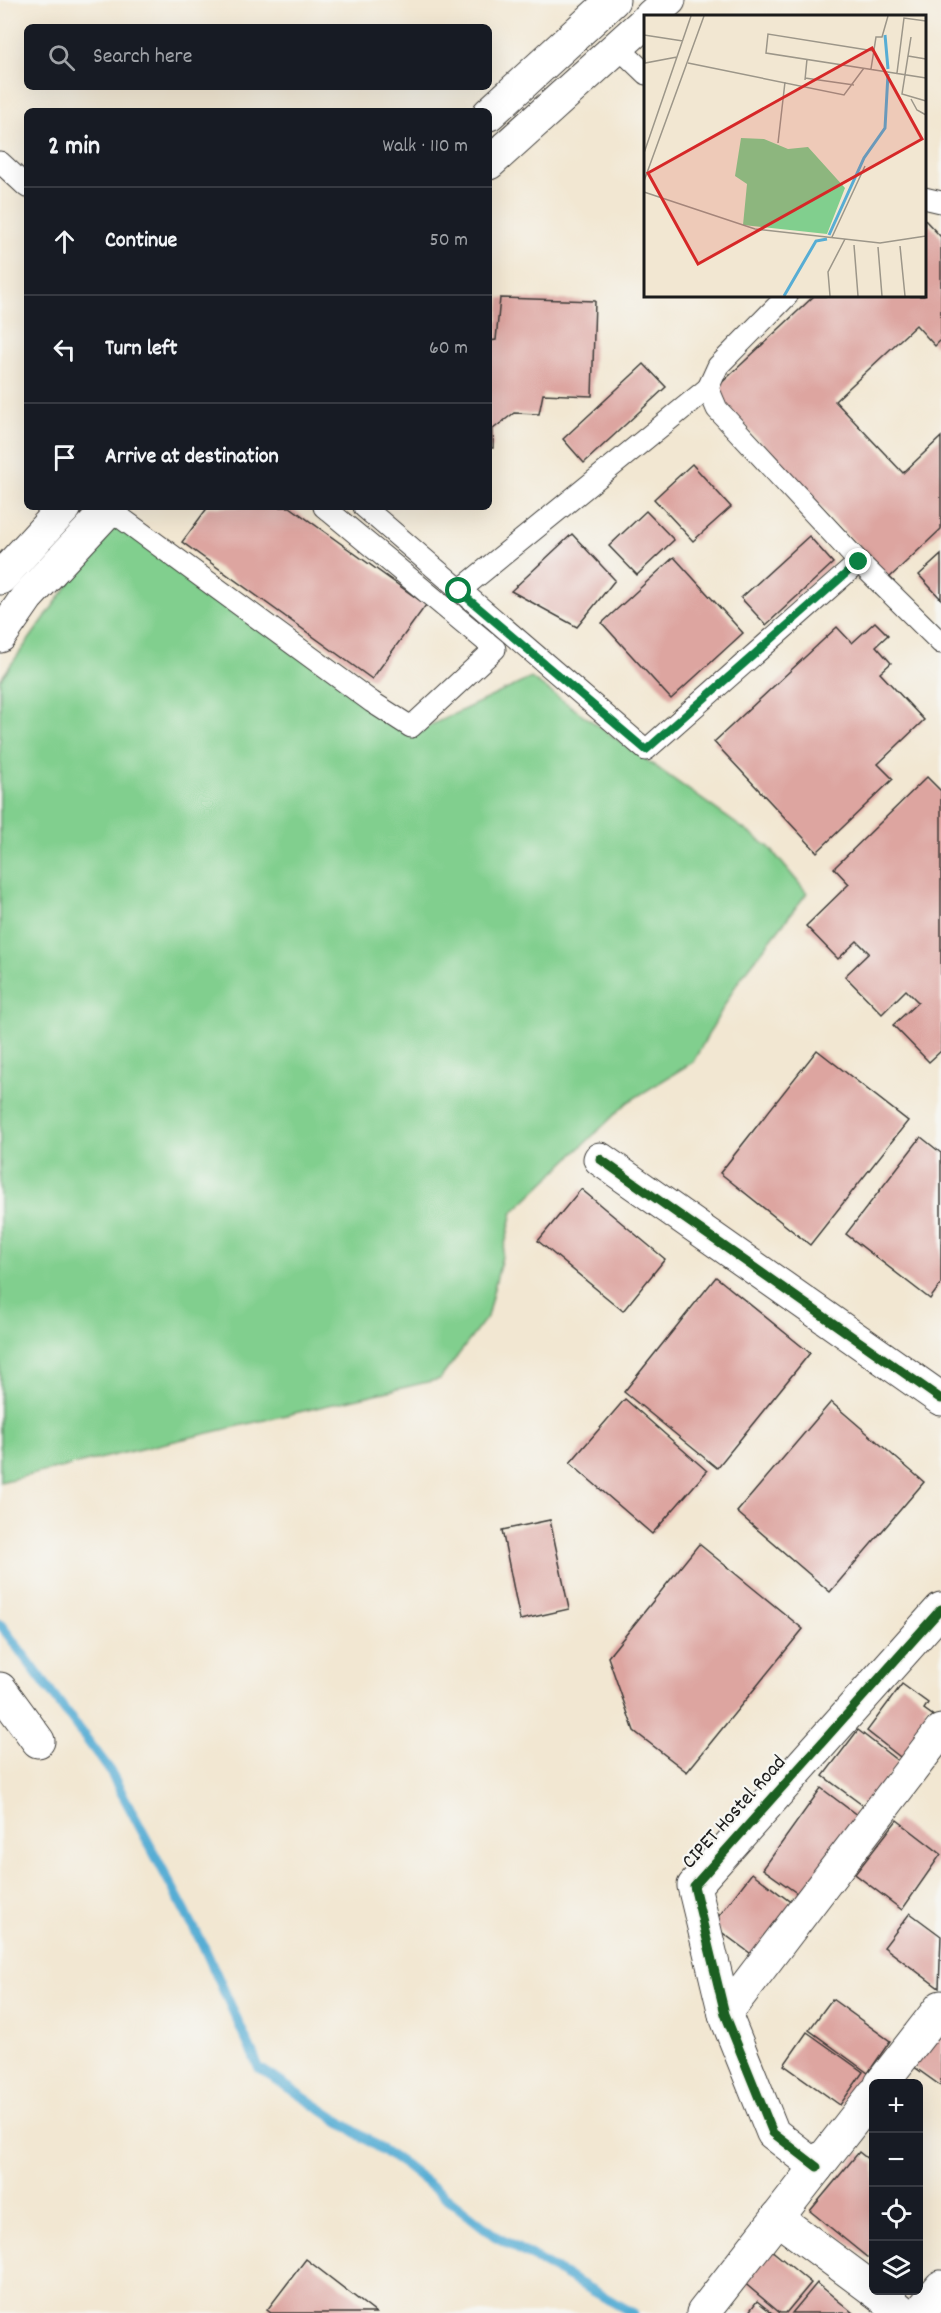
<!DOCTYPE html>
<meta charset="utf-8">
<style>
:root{--surface:#171b24;--page:#242831;--text:#f1f3f6;--muted:#9ea1a6;--line:#363941}
body{margin:0;font-family:Dekko,sans-serif;background:var(--page);color:var(--text)}
.controls{position:absolute;right:18px;bottom:18px;display:grid;overflow:hidden;border-radius:9px;box-shadow:0 6px 24px #0002}
.controls button{width:54px;height:54px;display:grid;place-items:center;padding:0;border:0;border-bottom:2px solid var(--line);background:var(--surface);color:var(--text);font:30px sans-serif}
.stop{position:absolute;width:18px;height:18px;margin:-14px;border:4px solid #0b8043;border-radius:50%;background:#fff}
.stop.end{background:#0b8043;border-color:#fff;box-shadow:0 2px 6px #0008}
.list{margin:0;padding:0;list-style:none}
h2{display:flex;justify-content:space-between;align-items:center;height:78px;margin:0;padding:0 24px;font-size:26px}
h2 small{font-size:20px;font-weight:400;color:var(--muted)}
.list li{display:grid;grid-template-columns:39px 1fr auto;gap:18px;align-items:center;box-sizing:border-box;height:108px;padding:0 24px;border-top:2px solid var(--line)}
.list b{display:block;font-size:22px;white-space:nowrap}
.list em{font-size:20px;font-style:normal;color:var(--muted)}
.icon{flex:none;width:33px;height:33px;fill:none;stroke:currentColor;stroke-width:2;stroke-linecap:round;stroke-linejoin:round}
.map{position:relative;flex:none;width:941px;height:2313px;overflow:hidden}
.search{position:absolute;background:var(--surface);box-shadow:0 6px 24px #0002;left:24px;top:24px;width:468px;height:66px;display:flex;align-items:center;gap:15px;box-sizing:border-box;padding:0 21px;border-radius:9px;color:var(--muted);font-size:22px}
.panel{position:absolute;background:var(--surface);box-shadow:0 6px 24px #0002;left:24px;top:108px;width:468px;height:402px;border-radius:9px}
.map>svg:first-child{display:block}
</style>
<div class="map">
<svg width="941" height="2313" viewBox="0 0 941 2313">
<rect width="100%" height="100%" fill="#f6f6f2"/>
<filter id="ink" filterUnits="userSpaceOnUse"><feTurbulence type="fractalNoise" baseFrequency=".0167" numOctaves="2"/><feDisplacementMap in="SourceGraphic" scale="12" xChannelSelector="R" yChannelSelector="G"/><feConvolveMatrix kernelMatrix="1 2 1 2 8 2 1 2 1" color-interpolation-filters="sRGB"/></filter>
<filter id="wash" filterUnits="userSpaceOnUse"><feTurbulence type="fractalNoise" baseFrequency=".008" numOctaves="4" result="noise"/><feDisplacementMap in="SourceGraphic" scale="24" xChannelSelector="R" yChannelSelector="G"/><feGaussianBlur stdDeviation="1.35" result="paint"/><feColorMatrix in="noise" values="0 0 0 0 0 0 0 0 0 0 0 0 0 0 0 0 0 1.4 0 .05"/><feComposite in="paint" operator="in"/></filter>
<g filter="url(#wash)">
<rect width="100%" height="100%" fill="#f2e7d2"/>
<polygon fill="#81cf8e" stroke="#4e7655" stroke-width="1.5" points="114,521 414,733 531,678 769,847 807,893 737,983 693,1062 628,1102 513,1212 487,1317 440,1379 0,1482 0,680"/>
<g fill="none" stroke-linecap="round" stroke-linejoin="round">
<polyline stroke="#57add4" stroke-width="10" points="0,1624 109,1769 203,1945 259,2068 405,2165 495,2236 633,2313"/>
</g>
<g id="blocks">
<g fill="#dda5a0">
<polygon points="924,219 941,237 941,340 935,346 916,325 835,401 903,473 941,437 941,529 889,578 713,391 814,296 924,296"/>
<polygon points="500,298 595,301 592,396 543,394 539,414 514,413 493,429 493,448 489,448 489,341 496,340"/>
<polygon points="644,364 666,387 584,463 563,439"/>
<polygon points="692,464 731,507 693,541 654,499"/>
<polygon points="208,507 290,507 426,605 372,679 182,542"/>
<polygon points="646,511 674,540 637,575 609,546"/>
<polygon points="572,534 615,580 577,627 511,591"/>
<polygon points="809,536 833,563 766,625 741,598"/>
<polygon points="941,555 941,599 919,575"/>
<polygon points="674,557 743,633 671,699 602,623"/>
<polygon points="875,622 888,635 876,646 891,663 880,673 924,720 878,764 893,779 817,852 714,742 837,627 852,643"/>
<polygon points="927,777 941,791 941,1051 929,1062 893,1025 918,1002 906,990 882,1014 845,976 869,953 857,941 838,959 806,926 849,884 834,868"/>
<polygon points="817,1050 908,1121 810,1245 720,1173"/>
<polygon points="921,1137 941,1153 941,1284 930,1299 846,1234"/>
<polygon points="581,1189 665,1259 623,1311 538,1241"/>
<polygon points="716,1277 810,1353 717,1468 624,1392"/>
<polygon points="625,1399 707,1471 652,1534 570,1463"/>
<polygon points="831,1402 924,1482 830,1592 737,1512"/>
<polygon points="550,1520 569,1609 520,1620 502,1530"/>
<polygon points="699,1544 803,1629 687,1772 634,1731 608,1657"/>
<polygon points="902,1684 928,1703 924,1709 935,1717 904,1760 867,1731"/>
<polygon points="858,1730 899,1762 865,1807 823,1776"/>
<polygon points="821,1788 858,1816 801,1896 763,1869"/>
<polygon points="897,1820 941,1854 902,1910 855,1874"/>
<polygon points="752,1873 793,1904 754,1956 712,1925"/>
<polygon points="910,1913 941,1936 939,1988 884,1947"/>
<polygon points="832,1999 890,2041 868,2073 809,2030"/>
<polygon points="941,2027 941,2086 913,2066"/>
<polygon points="807,2032 863,2072 840,2105 784,2065"/>
<polygon points="859,2152 874,2164 874,2252 868,2258 810,2211"/>
<polygon points="770,2249 811,2283 786,2313 780,2313 742,2281"/>
<polygon points="306,2259 376,2313 271,2313 267,2310"/>
<polygon points="817,2283 853,2313 792,2313"/>
<polygon points="757,2301 772,2313 748,2313"/>
</g>
</g>
</g>
<g filter="url(#ink)">
<use href="#blocks" fill-opacity="0" stroke="#3c3a37" stroke-width="1.5"/>
<g fill="none" stroke-linecap="round" stroke-linejoin="round">
<defs>
<g id="lane">
<polyline points="618,47 646,74"/>
<polyline points="0,162 27,187"/>
<polyline points="924,198 941,202"/>
<polyline points="787,296 718,366 708,388 717,409 859,562 941,643"/>
<polyline points="364,507 646,750 859,562"/>
<polyline points="109,509 372,702 411,727 495,649 324,507"/>
<polyline points="459,591 708,388"/>
</g>
<g id="street">
<polyline points="600,1159 941,1399"/>
<polyline points="0,1689 38,1741"/>
<polyline points="725,2014 941,1731"/>
<polyline points="881,2084 941,2007"/>
<polyline points="817,2167 773,2133 725,2014 694,1886 941,1609"/>
<polyline points="777,2218 874,2290"/>
<polyline points="874,2290 904,2313"/>
<polyline points="703,2313 874,2094"/>
<polyline points="920,2313 941,2287"/>
</g>
<g id="secondary">
<polyline points="651,16 669,0"/>
<polyline points="489,114 613,0"/>
<polyline points="489,163 646,21"/>
<polyline points="0,578 65,507"/>
<polyline points="0,636 27,597 111,507"/>
</g>
</defs>
<use href="#lane" stroke="#3c3a37" stroke-width="23"/>
<use href="#street" stroke="#3c3a37" stroke-width="35"/>
<use href="#secondary" stroke="#3c3a37" stroke-width="35"/>
<use href="#lane" stroke="#fff" stroke-width="21"/>
<use href="#street" stroke="#fff" stroke-width="33"/>
<use href="#secondary" stroke="#fff" stroke-width="33"/>
<defs>
<g id="cycleway">
<polyline points="600,1159 941,1399"/>
<polyline points="817,2167 773,2133 725,2014 694,1886 941,1609"/>
</g>
</defs>
<use href="#cycleway" stroke="#f6f6f2" stroke-width="13"/>
<use href="#cycleway" stroke="#1b5e20" stroke-width="9"/>
</g>
</g>
<g fill="none" stroke-linecap="round" stroke-linejoin="round" filter="url(#ink)">
<polyline stroke="#0b8043" stroke-width="8" points="459,591 646,750 859,562"/>
</g>
<g text-anchor="middle" dominant-baseline="central" stroke-width="4.5" stroke-linejoin="round" paint-order="stroke">
<g font-size="21" fill="#1c1c1c" stroke="#f6f6f2">
<text transform="translate(735 1813) rotate(-48)">CIPET Hostel Road</text>
</g>
</g>
<g transform="translate(644 15)">
<rect width="282" height="282" fill="#f2e7d2"/>
<path d="M 97,123 L 120,124 L 144,134 L 164,132 L 201,173 L 183,219 L 99,210 L 103,169 L 91,161 Z" fill="#81cf8e"/>
<path fill="none" stroke="#57add4" stroke-width="3" d="M 241,20 L 244,54M 185,220 L 220,143 L 241,113 L 244,59M 140,281 L 172,226 L 183,224"/>
<path fill="none" stroke="#9c9689" stroke-width="1.5" d="M 0,20 L 39,26M 267,22 L 258,79 L 282,86M 230,36 L 124,19 L 122,38 L 282,63M 0,40 L 1,48 L 33,42M 264,41 L 282,44M 44,48 L 200,80 L 220,53M 227,54 L 232,22 L 238,22 L 244,1M 253,58 L 260,3 L 282,6M 161,63 L 210,70M 161,65 L 163,44M 267,84 L 273,95 L 282,100M 134,128 L 141,67M 0,138 L 47,1M 0,166 L 60,1M 0,177 L 111,214 L 236,228 L 282,221M 188,222 L 221,151M 210,230 L 214,281M 256,231 L 261,281M 234,232 L 238,281M 186,281 L 184,257 L 201,224"/>
<path fill="#d62828" fill-opacity="0.15" stroke="#d62828" stroke-width="3" d="M 228,33 L 278,124 L 54,249 L 4,158 Z"/>
<rect width="282" height="282" fill="none" stroke="#1c1c1c" stroke-width="3"/>
</g>
</svg>
<div class="controls">
<button>+</button>
<button>−</button>
<button><svg class="icon" aria-label="locate" viewBox="0 0 24 24"><circle cx="12" cy="12" r="6"/><path d="M12 2v4M12 18v4M2 12h4M18 12h4"/></svg></button>
<button><svg class="icon" aria-label="layers" viewBox="0 0 24 24"><path d="M12 4l9 5-9 5-9-5zM3 14l9 5 9-5"/></svg></button>
</div>
<div class="stop" style="left:459px;top:591px"></div>
<div class="stop end" style="left:859px;top:562px"></div>
<div class="search"><svg class="icon" aria-label="search" viewBox="0 0 24 24"><circle cx="10" cy="10" r="6"/><path d="M15 15l6 6"/></svg>Search here</div>
<section class="panel">
<h2>2 min<small>Walk · 110 m</small></h2>
<ul class="list">
<li><svg class="icon" aria-label="ahead" viewBox="0 0 24 24"><path d="M12 20V5M6 11l6-6 6 6"/></svg><div><b>Continue</b></div><em>50 m</em></li>
<li><svg class="icon" aria-label="left" viewBox="0 0 24 24"><path d="M17 20v-9H6M10 6l-5 5 5 5"/></svg><div><b>Turn left</b></div><em>60 m</em></li>
<li><svg class="icon" aria-label="arrive" viewBox="0 0 24 24"><path d="M6 21V4h12l-3 4 3 4H6"/></svg><div><b>Arrive at destination</b></div></li>
</ul>
</section>
</div>
